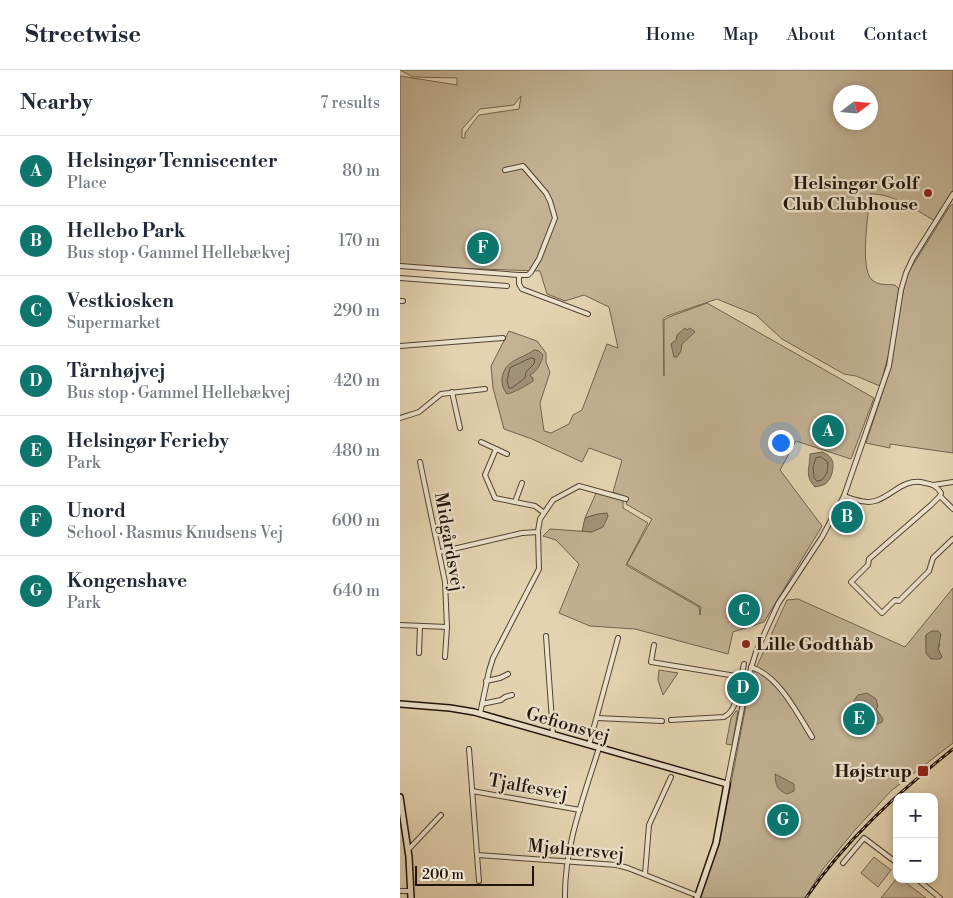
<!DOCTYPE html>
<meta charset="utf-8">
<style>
:root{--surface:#fff;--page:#f2f2f3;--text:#1f2937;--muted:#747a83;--line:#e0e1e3;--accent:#0f766e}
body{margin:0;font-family:"Libre Bodoni",serif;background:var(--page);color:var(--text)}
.controls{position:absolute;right:15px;bottom:15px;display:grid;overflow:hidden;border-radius:10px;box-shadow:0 2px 8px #0003}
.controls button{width:45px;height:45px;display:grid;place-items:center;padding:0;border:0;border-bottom:1px solid var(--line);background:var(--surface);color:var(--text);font:25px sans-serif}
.compass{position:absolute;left:433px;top:15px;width:45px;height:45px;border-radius:50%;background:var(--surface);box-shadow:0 2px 8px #0003;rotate:74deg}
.scale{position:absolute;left:15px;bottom:12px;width:119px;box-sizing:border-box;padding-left:5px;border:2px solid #22130a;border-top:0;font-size:14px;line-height:18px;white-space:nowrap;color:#22130a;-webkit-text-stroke:4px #ede2cc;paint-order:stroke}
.you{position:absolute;left:380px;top:372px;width:18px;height:18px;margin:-12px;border:4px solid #fff;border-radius:50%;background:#1a73e8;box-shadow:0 0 0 8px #1a73e833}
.badge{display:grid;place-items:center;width:32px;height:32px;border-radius:50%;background:var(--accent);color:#fff;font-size:16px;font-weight:700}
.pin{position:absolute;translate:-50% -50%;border:2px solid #fff;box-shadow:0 1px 5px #0006}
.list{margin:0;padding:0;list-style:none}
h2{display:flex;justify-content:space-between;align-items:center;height:65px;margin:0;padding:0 20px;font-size:21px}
h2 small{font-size:16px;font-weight:400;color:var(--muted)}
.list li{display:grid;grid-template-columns:32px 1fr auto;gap:15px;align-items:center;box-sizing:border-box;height:70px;padding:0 20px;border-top:1px solid var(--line)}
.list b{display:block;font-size:19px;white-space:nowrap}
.list p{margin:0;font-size:16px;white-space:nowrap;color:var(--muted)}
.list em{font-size:16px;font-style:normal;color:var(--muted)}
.map{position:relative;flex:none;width:553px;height:828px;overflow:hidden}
header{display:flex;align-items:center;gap:30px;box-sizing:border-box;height:70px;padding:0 25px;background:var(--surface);border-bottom:1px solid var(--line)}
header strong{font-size:24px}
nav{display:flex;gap:28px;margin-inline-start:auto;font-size:18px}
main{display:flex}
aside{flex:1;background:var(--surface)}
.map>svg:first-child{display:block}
</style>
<header>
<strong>Streetwise</strong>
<nav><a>Home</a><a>Map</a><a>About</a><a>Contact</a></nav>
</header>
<main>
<aside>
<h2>Nearby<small>7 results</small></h2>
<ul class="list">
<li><span class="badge">A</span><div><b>Helsingør Tenniscenter</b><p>Place</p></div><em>80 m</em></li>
<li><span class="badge">B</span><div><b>Hellebo Park</b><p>Bus stop · Gammel Hellebækvej</p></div><em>170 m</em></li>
<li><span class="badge">C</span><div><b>Vestkiosken</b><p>Supermarket</p></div><em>290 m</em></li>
<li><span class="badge">D</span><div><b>Tårnhøjvej</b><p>Bus stop · Gammel Hellebækvej</p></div><em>420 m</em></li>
<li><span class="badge">E</span><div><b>Helsingør Ferieby</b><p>Park</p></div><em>480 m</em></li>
<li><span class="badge">F</span><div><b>Unord</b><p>School · Rasmus Knudsens Vej</p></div><em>600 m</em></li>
<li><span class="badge">G</span><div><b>Kongenshave</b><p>Park</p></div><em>640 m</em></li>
</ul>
</aside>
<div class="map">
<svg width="553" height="828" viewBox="0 0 553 828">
<rect width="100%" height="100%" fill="#e4d3b0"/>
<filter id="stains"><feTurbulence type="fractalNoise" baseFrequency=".004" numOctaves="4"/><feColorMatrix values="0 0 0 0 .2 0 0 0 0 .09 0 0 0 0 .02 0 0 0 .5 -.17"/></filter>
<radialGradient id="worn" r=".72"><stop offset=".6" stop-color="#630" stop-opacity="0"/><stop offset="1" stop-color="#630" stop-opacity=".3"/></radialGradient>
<g fill="#c3b294" stroke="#72624f" fill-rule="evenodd">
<path d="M 0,0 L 553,0 L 553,125 L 535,151 C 515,140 493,123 470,124 C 469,141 459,198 472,210 C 480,216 486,214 495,215 L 499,219 L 489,283 L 480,316 L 456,306 L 444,304 L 382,269 L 356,245 L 317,229 L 267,246 L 263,249 L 264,306 L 264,250 L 269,247 L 307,233 L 474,328 L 451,389 L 396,371 L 380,400 L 422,456 L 364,552 L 333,562 L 328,584 L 235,559 L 190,556 L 159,543 L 179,494 L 156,470 L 143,466 L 150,459 L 192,462 L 204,451 L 208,446 L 198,444 L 185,448 L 196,423 L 223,430 L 223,438 L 248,453 L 226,495 L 299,537 L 300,545 L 301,537 L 227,494 L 252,449 L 226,434 L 228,428 L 213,422 L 222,390 L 189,378 L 182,392 L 132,369 L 104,359 L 93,318 L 91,296 L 109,261 L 137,271 L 146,283 L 146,292 L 150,302 L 140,333 L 144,361 L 151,363 L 169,354 L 173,345 L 182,340 L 207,274 L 218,278 L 209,237 L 184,225 L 165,231 L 147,224 L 140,201 L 49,198 L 0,194 L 0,6 L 57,15 L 57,8 L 13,7 ZM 440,22 L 470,22 L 470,52 L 440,52 ZM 121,26 L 119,39 L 79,45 L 65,63 L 65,68 L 62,68 L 62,59 L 80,39 L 114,35 Z"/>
<polygon points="553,134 553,383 490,374 490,378 466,373 491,297 502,225 509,201 550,136"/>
<path d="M 553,518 L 553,673 L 491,721 L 455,760 L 423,799 L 405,828 L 300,828 L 320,771 L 351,609 L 387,530 L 398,529 L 505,577 ZM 532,561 L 540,575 L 538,579 L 542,587 L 526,577 L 526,565 Z"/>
<polygon points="259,600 278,603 263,625 258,610"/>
<polygon points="336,641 338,641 332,675 326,674 331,648"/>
<polygon points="474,787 491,800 478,817 461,803"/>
<polygon points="497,808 497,809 501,809 526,828 481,828"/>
</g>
<g fill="#a29278" stroke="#6f5f4c">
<polygon points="285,258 287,260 290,258 295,262 282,274 281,281 277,287 274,287 271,274 276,270 277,265"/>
<path d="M 134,280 L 139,281 L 143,285 C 142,292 137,302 130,305 L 131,307 L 133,308 L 133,311 C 129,314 112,324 107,324 C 103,319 102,315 102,309 C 104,290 120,290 134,280 Z"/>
<path d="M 422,382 C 424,383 427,384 429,386 C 437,392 432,412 423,415 C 421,416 418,416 415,417 C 404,405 410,398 410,384 Z"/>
<polygon points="207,443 208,446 203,457 192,462 182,461 185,448 198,444"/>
<polygon points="532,561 538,561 541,564 538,579 542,587 540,589 531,589 526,583 526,565"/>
<path d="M 467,623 L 476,629 L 478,637 L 476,639 L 483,649 L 482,652 L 462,661 L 451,660 C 446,647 450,635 458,625 Z"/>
<path d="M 375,704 L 394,714 L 394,721 L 387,724 C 375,719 376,713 375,704 Z"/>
</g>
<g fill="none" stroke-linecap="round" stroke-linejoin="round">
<g stroke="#625241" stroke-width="1">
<polygon points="131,288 135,289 134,294 126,302 125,308 112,318 109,318 107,311 110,298"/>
<polygon points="421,387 428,392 427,403 422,410 417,411 414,408 413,397 416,388"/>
<polygon points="456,641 467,645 473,645 475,649 461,656 455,656 453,652 454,643"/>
</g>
<defs>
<g id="street">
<polyline points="0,196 119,205 128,205 131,202 139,189 155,148 150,131 146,123 123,96 105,100"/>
<polyline points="119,205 119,214 122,219 188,244"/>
<polyline points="0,208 107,216"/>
<polyline points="0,231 3,231"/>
<polyline points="0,276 103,268"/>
<polyline points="52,322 60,358"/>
<polyline points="0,348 19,342 41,324 85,319"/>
<polyline points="81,372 107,384"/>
<polyline points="96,379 85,405 95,428 135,436 143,442"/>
<polyline points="20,392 45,512 47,557 45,587"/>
<polyline points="533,415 553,412"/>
<path d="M 444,426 C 453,429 465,434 475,431 C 493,426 503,407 525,413 C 532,414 537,416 541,423 L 540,426 L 531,435 L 469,489 L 468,495 L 451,512 L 482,543 L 495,530 L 499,531 L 529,501 L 533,488 L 553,469"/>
<polyline points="540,426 553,439"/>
<polyline points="115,432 122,413"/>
<polyline points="40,482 122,463 138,462"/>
<polyline points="0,555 47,557"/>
<polyline points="146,566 153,665"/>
<polyline points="254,575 251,592 348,608"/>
<polyline points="19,583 20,556"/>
<path d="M 351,597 C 379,606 397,643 412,667"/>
<polyline points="341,607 344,594"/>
<polyline points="86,611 100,608 108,604"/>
<polyline points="82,634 101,630 105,627 112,625"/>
<polyline points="80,644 89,601 93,588 139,499 138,461 140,449 153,430 179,416 226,429"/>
<polyline points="197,648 262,651"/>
<path d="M 271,650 L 324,647 C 338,640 337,620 339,606"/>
<polyline points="189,675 218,568"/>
<polyline points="69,679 79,811"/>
<polyline points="327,714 348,608 356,582 378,534 422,467 444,426 489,296 501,220 506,203 513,188 553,124"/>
<polyline points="72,721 180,740"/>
<polyline points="8,780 41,745"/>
<polyline points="77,785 217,795 228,798 298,826"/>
<polyline points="443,793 464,768 497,793"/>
<polyline points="245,804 249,755 271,707"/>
<polyline points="517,809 540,828"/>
<polyline points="0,821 11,821"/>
<path d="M 165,828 C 164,777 184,726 199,678"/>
</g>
<g id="secondary">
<polyline points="0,634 50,638 74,642 327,714 316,773 297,828"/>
<polyline points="0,727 9,787 11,828"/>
</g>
</defs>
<use href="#street" stroke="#524334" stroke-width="6"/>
<use href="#secondary" stroke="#22130a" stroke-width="8"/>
<use href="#street" stroke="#ede2cc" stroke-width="4"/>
<use href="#secondary" stroke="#ede2cc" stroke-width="5"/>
<defs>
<path id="rail" d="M 406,828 C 446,769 498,723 553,679"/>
</defs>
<use href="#rail" stroke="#22130a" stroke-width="3"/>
<use href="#rail" stroke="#ede2cc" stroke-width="1" stroke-dasharray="4" stroke-linecap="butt"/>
</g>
<g fill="#8f2418" stroke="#ede2cc" stroke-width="2">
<circle cx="528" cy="123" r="5"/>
<circle cx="346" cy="574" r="5"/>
<rect x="517" y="695" width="12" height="12" rx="2.5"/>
</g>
<g text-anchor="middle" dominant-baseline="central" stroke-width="4.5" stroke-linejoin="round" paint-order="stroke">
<g font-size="18" font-weight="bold" fill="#22130a" stroke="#ede2cc" text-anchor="end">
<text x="518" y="113">Helsingør Golf<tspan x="518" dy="21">Club Clubhouse</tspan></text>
<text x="356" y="574" text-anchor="start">Lille Godthåb</text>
<text x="512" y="701">Højstrup</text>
</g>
<g font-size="18" fill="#22130a" stroke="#ede2cc">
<text transform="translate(49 472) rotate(80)">Midgårdsvej</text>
<text transform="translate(168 655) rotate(16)">Gefionsvej</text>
<text transform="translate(128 717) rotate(10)">Tjalfesvej</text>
<text transform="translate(176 780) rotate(5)">Mjølnersvej</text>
</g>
</g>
<rect width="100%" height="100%" filter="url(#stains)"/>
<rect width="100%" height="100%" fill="url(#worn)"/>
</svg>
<div class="controls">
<button>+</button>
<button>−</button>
</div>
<svg class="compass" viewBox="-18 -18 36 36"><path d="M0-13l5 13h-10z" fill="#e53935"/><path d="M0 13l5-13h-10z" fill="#747a83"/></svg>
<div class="scale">200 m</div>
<div class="you"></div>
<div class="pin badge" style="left:428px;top:361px">A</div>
<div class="pin badge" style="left:447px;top:447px">B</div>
<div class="pin badge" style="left:344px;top:540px">C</div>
<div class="pin badge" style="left:343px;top:618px">D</div>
<div class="pin badge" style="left:459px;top:649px">E</div>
<div class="pin badge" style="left:83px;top:178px">F</div>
<div class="pin badge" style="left:383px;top:750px">G</div>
</div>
</main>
